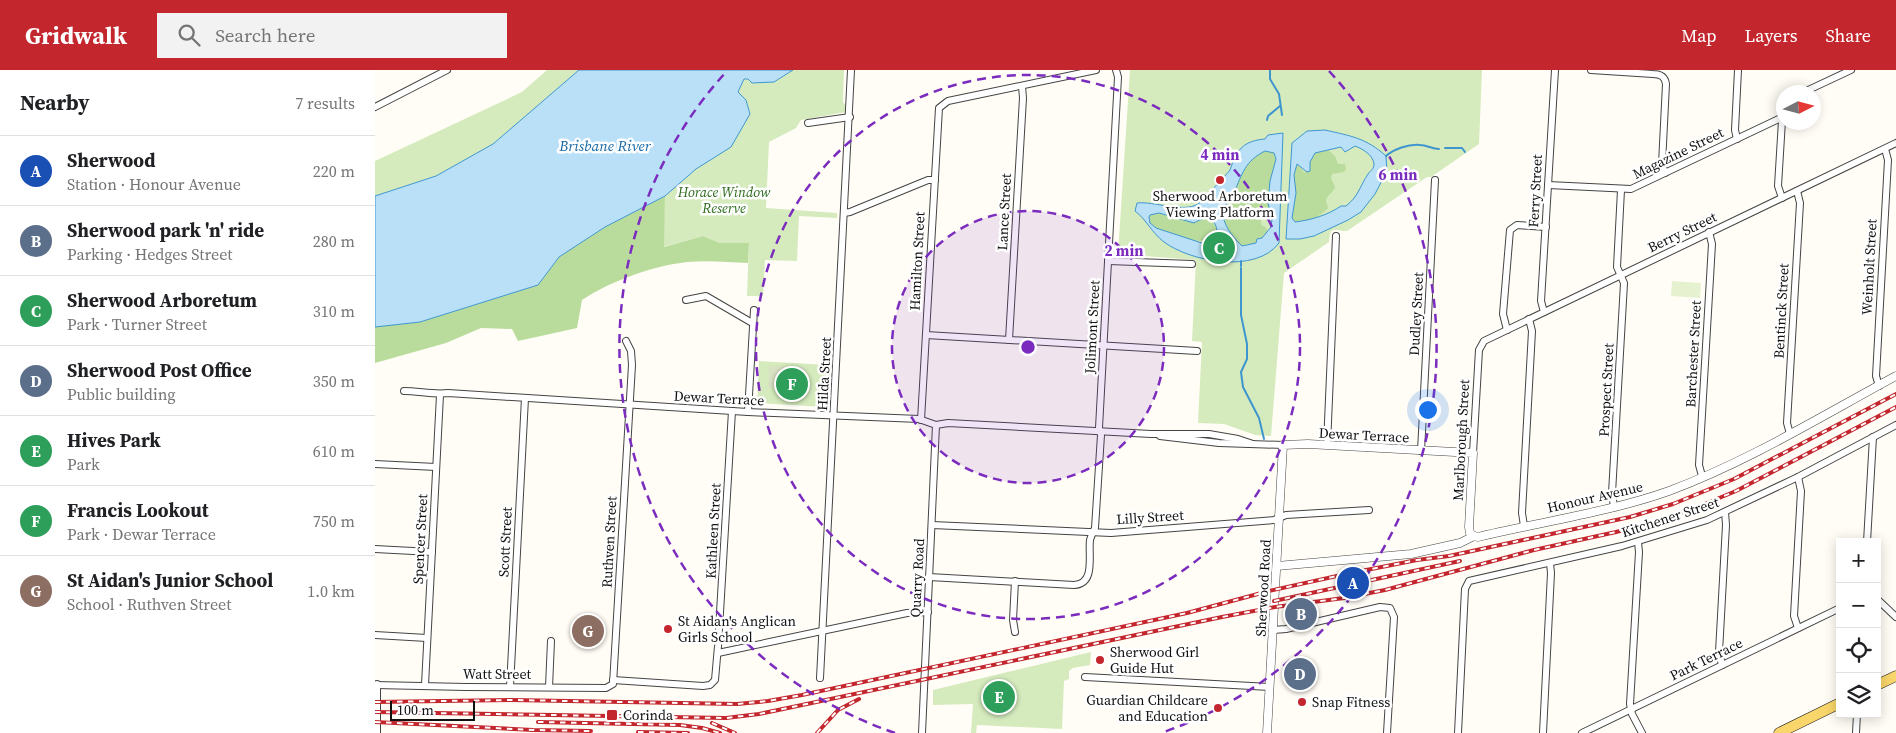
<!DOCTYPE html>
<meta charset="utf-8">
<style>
:root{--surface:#fff;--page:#f2f2f2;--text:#202124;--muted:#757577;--line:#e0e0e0;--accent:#c4262e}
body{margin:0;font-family:"Source Serif 4",serif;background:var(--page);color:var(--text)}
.controls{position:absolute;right:15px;bottom:15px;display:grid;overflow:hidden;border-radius:0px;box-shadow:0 2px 12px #0003}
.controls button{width:45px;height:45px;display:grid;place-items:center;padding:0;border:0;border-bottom:1px solid var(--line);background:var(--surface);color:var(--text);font:25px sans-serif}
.compass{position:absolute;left:1401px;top:15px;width:45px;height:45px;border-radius:50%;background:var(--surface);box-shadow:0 2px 12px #0003;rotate:84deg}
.scale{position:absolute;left:15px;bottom:12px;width:85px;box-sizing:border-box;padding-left:5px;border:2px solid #111;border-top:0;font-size:14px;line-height:18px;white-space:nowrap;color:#111;-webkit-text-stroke:4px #fff;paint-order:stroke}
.you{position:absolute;left:1052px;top:339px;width:18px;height:18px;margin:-12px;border:4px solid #fff;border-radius:50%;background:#1a73e8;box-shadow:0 0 0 8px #1a73e833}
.badge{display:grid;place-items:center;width:32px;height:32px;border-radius:50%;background:var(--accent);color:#fff;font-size:16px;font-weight:700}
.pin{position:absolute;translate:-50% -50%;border:2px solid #fff;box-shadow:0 1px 5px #0006}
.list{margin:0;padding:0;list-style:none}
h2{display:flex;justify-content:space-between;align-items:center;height:65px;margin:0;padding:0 20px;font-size:21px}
h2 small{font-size:16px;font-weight:400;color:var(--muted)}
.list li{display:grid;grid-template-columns:32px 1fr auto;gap:15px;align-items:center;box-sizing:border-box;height:70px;padding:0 20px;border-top:1px solid var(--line)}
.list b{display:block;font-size:19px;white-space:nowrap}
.list p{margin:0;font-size:16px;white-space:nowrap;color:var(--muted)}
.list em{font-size:16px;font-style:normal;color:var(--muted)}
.icon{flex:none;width:28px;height:28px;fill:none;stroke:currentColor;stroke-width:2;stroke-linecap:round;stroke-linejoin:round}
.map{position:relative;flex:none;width:1521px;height:663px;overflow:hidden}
header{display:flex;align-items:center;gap:30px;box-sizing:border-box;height:70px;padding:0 25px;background:var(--accent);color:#fff}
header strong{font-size:24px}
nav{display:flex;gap:28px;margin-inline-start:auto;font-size:18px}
.search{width:350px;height:45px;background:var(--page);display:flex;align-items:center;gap:12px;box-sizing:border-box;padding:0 18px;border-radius:0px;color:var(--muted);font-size:19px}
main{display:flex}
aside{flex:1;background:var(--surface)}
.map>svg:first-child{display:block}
</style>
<header>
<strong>Gridwalk</strong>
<div class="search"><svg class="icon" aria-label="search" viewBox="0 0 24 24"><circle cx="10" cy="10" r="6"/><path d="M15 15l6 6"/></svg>Search here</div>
<nav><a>Map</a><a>Layers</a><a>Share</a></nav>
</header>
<main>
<aside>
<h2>Nearby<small>7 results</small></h2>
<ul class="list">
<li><span class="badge" style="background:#1a4fb4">A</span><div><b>Sherwood</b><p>Station · Honour Avenue</p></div><em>220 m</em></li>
<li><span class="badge" style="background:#5c6f8a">B</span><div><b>Sherwood park 'n' ride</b><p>Parking · Hedges Street</p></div><em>280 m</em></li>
<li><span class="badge" style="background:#2e9e5b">C</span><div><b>Sherwood Arboretum</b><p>Park · Turner Street</p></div><em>310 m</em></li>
<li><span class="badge" style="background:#5c6f8a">D</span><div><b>Sherwood Post Office</b><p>Public building</p></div><em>350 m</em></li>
<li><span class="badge" style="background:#2e9e5b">E</span><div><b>Hives Park</b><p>Park</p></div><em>610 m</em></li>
<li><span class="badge" style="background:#2e9e5b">F</span><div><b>Francis Lookout</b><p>Park · Dewar Terrace</p></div><em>750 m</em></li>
<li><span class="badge" style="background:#8d6e63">G</span><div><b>St Aidan's Junior School</b><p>School · Ruthven Street</p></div><em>1.0 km</em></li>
</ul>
</aside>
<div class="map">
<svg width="1521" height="663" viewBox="0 0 1521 663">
<rect width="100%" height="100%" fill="#fffdf5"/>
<g fill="#d5ebbd">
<polygon points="172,0 204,0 118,74 61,106 0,126 0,91 147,22"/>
<polygon points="418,0 469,0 468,32 472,38 471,42 426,50 421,58 394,72 391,138 462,143 462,148 424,146 422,191 390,190 388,226 372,226 374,173 345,173 328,166 288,177 290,126 321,99 356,77 375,42 371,30 363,22 369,9 399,12"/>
<path d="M 755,0 L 1107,0 L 1104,74 L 1056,107 L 1052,107 L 972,161 C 960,161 955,154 954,172 L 909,203 L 896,366 L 880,365 L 849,354 L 823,353 L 827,272 L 817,271 L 821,190 L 743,184 Z"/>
<polygon points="384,291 453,295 450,337 382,333"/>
<polygon points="716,582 715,595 698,598 694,601 694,609 689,611 687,659 602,655 601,663 596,663 598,634 558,635 558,620"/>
</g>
<g fill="#b9dc9c">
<path d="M 952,79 L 960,86 L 963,94 L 970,94 L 971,99 L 969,102 L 957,104 L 956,108 L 960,117 C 958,123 953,124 951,130 L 953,138 C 942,149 936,150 921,152 L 917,148 L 921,123 L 919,105 L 922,93 L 929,102 L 935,100 L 935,92 L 940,83 Z"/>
<path d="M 890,81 L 899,83 L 901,89 L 895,111 L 894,142 L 884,136 L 881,138 L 870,137 L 867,139 L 868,146 L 872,148 L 878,145 L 883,146 L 886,151 L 887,156 L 889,156 L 892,159 L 892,163 L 887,168 L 882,169 L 881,173 L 878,174 L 873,174 L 867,176 C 856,165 848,156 847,139 L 859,125 L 863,110 L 872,96 L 881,86 Z"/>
<path d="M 290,126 L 289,177 L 328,166 L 345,173 L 374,173 L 373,193 C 353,192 332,190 312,192 C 277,196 236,211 207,230 L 202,258 L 143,271 L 137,259 L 106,258 L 71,273 L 0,293 L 0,257 L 45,252 L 163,215 L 184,187 L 230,157 Z"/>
<polygon points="784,143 797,147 836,149 846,166 846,171 840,173 830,170 820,171 781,158 775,153 774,147 775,145"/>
</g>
<polygon fill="#d9e3c4" points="394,296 430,297 429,311 426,317 417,317 417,303 410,303 410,313 403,317 393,318"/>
<polygon fill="#e6f2cf" points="1297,211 1326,213 1325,228 1296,226"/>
<g fill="#b9e0f7" stroke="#3f96cf" fill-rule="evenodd">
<polygon points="204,0 418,0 399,12 377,13 373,9 369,9 363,22 371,30 375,44 356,77 321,99 290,126 230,157 184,187 163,215 45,252 0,257 0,126 61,106 118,74"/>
<path d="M 950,60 C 976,66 991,68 1011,86 L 1012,101 L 1000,124 L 986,142 L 973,150 L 939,166 L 925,169 L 911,169 L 917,73 L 932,61 ZM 980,76 C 988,79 998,85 999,94 C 999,99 996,100 993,104 C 985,116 983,127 971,136 L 966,136 C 953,145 936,150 920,152 L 917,148 L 921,123 L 919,105 L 922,94 L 932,102 L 935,101 L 935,92 L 940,83 L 966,77 L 970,82 Z"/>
<path d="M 908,63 L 904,173 C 881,204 816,192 789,172 C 777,163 771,149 760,141 L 762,133 C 779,131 808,143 823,134 C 827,131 852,104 855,100 C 857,95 858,90 861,85 C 867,74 877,70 890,69 L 893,65 ZM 890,81 L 899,83 L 901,89 L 895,111 L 893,133 L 897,149 L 896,157 L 887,168 L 882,169 L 881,173 L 867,176 C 856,165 848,155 847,139 C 851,134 857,129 859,123 C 867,104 870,91 890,81 ZM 784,143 L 819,153 C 826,149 835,144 840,154 C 842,157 841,160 843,162 C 846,168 851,168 853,175 L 851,178 L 836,176 L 781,158 L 775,153 L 774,147 L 775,145 Z"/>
</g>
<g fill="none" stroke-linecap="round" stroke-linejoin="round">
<g stroke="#3f96cf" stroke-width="2">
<polyline points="895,0 895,9 904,24 907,45"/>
<polyline points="892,50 893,46 905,36"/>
<polyline points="1070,78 1087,78 1090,82"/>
<path d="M 1011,86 C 1019,79 1033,74 1045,75 C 1052,75 1057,79 1064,79"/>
<polyline points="866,191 866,196"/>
<polyline points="866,198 866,245 872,274 872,289 866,302 868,317 884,348 889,369"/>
</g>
<defs>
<g id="minor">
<path d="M 1216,0 L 1278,4 C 1286,4 1290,7 1291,14 L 1287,94 L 1290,103"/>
<polyline points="1429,22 1476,0"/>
<polyline points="0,37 72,0"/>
<polyline points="433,53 475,47"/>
<polyline points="1362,69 1360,60 1363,0"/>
<polyline points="1173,115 1256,119 1408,47"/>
<polyline points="1407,128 1403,116 1408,34"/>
<polyline points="469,143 475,142 553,110 560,110"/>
<polyline points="733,191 817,194"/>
<polyline points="311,230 331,226 379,254"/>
<polyline points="1169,242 1166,231 1180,0"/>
<polyline points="1132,260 1128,244 1135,160 1142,155 1171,157"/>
<polyline points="551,265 822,281"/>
<polyline points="634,270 648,28 647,16"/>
<polyline points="1504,316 1501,306 1513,90 1510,79"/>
<path d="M 29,321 C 44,321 59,325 73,323 L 373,342 L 544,349 L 561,355 L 573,353 L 776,364 L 834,364 L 863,369 L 878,374"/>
<polyline points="373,342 379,240"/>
<polyline points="546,350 564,38 573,31 721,0"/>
<polyline points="1415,364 1412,353 1425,133 1422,121"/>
<polyline points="785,366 844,373 908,375"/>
<polyline points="952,375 961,166"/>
<polyline points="1046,381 1060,110"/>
<polyline points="1098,383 1104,280 1109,271 1521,73"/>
<polyline points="0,394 61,397"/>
<polyline points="1327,406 1324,395 1337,174 1334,162"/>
<polyline points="1239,437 1237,423 1249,213 1242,197 1246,120"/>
<polyline points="557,455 736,463 899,450 911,445 994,440"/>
<polyline points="1149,456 1147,443 1157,261 1154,249"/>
<polyline points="1263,472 1264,482 1255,634 1257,644 1267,663"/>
<polyline points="1492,472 1498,367"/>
<polyline points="0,479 57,482"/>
<path d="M 554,507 L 699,515 C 721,514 713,485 715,470 C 716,466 718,462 720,458 L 726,365 L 724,358 L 743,7 L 741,0"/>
<polyline points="640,511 638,550 640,562"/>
<polyline points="1502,529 1521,547"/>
<polyline points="1423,558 1419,546 1426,421 1423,407"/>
<polyline points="898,560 911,559 1005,537 1015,538 1019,547 1012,663"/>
<polyline points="0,565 52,568"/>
<polyline points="343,583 532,543 553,542"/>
<polyline points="1347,595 1344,582 1351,455 1350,442"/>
<polyline points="710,607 895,617"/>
<polyline points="445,608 476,0"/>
<polyline points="238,610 328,616 335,615 340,610 343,576 357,341"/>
<polyline points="0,615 91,617 231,618 238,614 257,295 256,281 251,271"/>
<polyline points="50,615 65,325"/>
<polyline points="135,617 150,328"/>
<polyline points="174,617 176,571"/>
<polyline points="2,663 2,614"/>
<polyline points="547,663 561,355"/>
<polyline points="1083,663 1090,519 1094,511 1247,476 1332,450 1423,407 1521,355"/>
<polyline points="1168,663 1176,503 1175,493"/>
<polyline points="1207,663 1465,538"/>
<polyline points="1481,663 1482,644"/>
</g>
<g id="tertiary">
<path d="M 902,496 L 1036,484 L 1085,473 L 1099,466 L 1103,467 C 1165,452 1235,442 1294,421 C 1374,391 1447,346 1521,306"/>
<polyline points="892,663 908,375 933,374 1098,383 1094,457 1095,463 1099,466"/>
</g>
<g id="primary">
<polyline points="1502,615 1521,606"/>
<polyline points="1404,663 1465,633"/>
</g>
</defs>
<use href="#minor" stroke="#444" stroke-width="8"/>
<use href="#tertiary" stroke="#444" stroke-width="9"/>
<use href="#primary" stroke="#222" stroke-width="11"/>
<use href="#minor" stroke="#fff" stroke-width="6"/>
<use href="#tertiary" stroke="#fff" stroke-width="8"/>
<use href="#primary" stroke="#f9d66b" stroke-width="10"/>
<defs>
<g id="rail">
<polyline points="899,531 1085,491"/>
<polyline points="0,632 136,630 362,634 393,631 427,625 812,543 894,521 971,504 1042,490 1074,486 1255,447 1298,434 1359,409 1521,324"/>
<polyline points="0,642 351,648 384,644 847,547 900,537 969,528 1010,520 1159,480 1241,462 1279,452 1325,436 1361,421 1521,337"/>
<polyline points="0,652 158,660 216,661"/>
<polyline points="163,652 305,655 327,658 345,663"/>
<polyline points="337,653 360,663"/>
<polyline points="263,662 313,663"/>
<polyline points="442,663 463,640 484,629"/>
</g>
</defs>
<use href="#rail" stroke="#c4262e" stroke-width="4"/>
<use href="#rail" stroke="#fff" stroke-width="2" stroke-dasharray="5.5" stroke-linecap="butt"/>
</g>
<circle cx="653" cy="277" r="136" fill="#7b2cbf" fill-opacity=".12"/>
<g fill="none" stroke="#7b2cbf" stroke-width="2.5" stroke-dasharray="9 6">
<circle cx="653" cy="277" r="136"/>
<circle cx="653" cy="277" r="272"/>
<path d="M520 663A408 408 0 0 1 352 1M954 1A408 408 0 0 1 786 663"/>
</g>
<g fill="#c4262e" stroke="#fff" stroke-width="2">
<circle cx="845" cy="110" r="5"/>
<circle cx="293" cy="559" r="5"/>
<circle cx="725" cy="590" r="5"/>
<circle cx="927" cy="632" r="5"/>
<circle cx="843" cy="638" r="5"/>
<rect x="231" y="639" width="12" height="12" rx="2.5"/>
</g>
<g text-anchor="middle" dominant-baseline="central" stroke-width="5" stroke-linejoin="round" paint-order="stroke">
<g font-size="14" fill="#111" stroke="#fff">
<text transform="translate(1303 83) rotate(-26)">Magazine Street</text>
<text transform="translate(1160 121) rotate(-87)">Ferry Street</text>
<text transform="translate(629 142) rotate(-87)">Lance Street</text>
<text transform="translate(1307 162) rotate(-26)">Berry Street</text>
<text transform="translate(542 191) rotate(-87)">Hamilton Street</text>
<text transform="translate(1494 197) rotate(-87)">Weinholt Street</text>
<text transform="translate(1406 241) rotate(-87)">Bentinck Street</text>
<text transform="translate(1041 244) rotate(-87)">Dudley Street</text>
<text transform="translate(717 257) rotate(-87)">Jolimont Street</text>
<text transform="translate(1318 284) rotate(-87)">Barchester Street</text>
<text transform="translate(449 304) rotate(-87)">Hilda Street</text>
<text transform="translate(1231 320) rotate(-87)">Prospect Street</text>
<text transform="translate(344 328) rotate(3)">Dewar Terrace</text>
<text transform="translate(989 365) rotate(3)">Dewar Terrace</text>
<text transform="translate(1086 370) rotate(-87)">Marlborough Street</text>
<text transform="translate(1220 427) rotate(-13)">Honour Avenue</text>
<text transform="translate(775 447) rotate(-4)">Lilly Street</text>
<text transform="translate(1295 447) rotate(-18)">Kitchener Street</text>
<text transform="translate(338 461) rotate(-87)">Kathleen Street</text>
<text transform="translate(45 469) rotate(-87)">Spencer Street</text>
<text transform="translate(130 472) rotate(-87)">Scott Street</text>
<text transform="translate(234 472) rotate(-87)">Ruthven Street</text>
<text transform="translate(542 508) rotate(-87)">Quarry Road</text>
<text transform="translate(888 518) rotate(-87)">Sherwood Road</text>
<text transform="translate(1331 589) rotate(-26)">Park Terrace</text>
<text x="122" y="604">Watt Street</text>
</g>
<g font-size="14" font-style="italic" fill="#2f6b1f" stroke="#fff">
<text x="349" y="122">Horace Window<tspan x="349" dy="16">Reserve</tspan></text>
</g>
<g font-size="14" fill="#111" stroke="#fff" text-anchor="start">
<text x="845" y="126" text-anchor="middle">Sherwood Arboretum<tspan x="845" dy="16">Viewing Platform</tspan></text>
<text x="303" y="551">St Aidan's Anglican<tspan x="303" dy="16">Girls School</tspan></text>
<text x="735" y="582">Sherwood Girl<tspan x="735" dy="16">Guide Hut</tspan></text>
<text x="833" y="630" text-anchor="end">Guardian Childcare<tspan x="833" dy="16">and Education</tspan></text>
<text x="937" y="632">Snap Fitness</text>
<text x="248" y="645">Corinda</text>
</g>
<g font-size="15" font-style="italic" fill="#1768a6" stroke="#fff">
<text x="230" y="75">Brisbane River</text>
</g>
</g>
<circle cx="653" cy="277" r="8" fill="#7b2cbf" stroke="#fff" stroke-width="2.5"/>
<g font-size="15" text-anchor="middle" font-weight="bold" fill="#7b2cbf" stroke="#fff" stroke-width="5" stroke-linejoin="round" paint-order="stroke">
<text x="845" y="90">4 min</text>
<text x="1023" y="110">6 min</text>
<text x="749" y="186">2 min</text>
</g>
</svg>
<div class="controls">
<button>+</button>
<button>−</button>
<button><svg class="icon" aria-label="locate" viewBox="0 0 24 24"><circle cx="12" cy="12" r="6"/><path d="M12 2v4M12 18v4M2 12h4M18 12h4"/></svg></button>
<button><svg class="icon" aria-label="layers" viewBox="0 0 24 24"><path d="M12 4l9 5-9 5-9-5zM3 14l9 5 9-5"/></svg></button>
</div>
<svg class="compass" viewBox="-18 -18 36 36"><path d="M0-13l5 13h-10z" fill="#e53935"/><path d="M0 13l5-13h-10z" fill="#757577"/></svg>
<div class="scale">100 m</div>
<div class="you"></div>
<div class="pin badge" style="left:978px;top:513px;background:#1a4fb4">A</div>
<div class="pin badge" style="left:926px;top:544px;background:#5c6f8a">B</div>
<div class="pin badge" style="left:844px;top:178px;background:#2e9e5b">C</div>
<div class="pin badge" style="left:925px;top:604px;background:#5c6f8a">D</div>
<div class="pin badge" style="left:624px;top:627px;background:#2e9e5b">E</div>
<div class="pin badge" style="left:417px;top:314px;background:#2e9e5b">F</div>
<div class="pin badge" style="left:213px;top:561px;background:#8d6e63">G</div>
</div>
</main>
